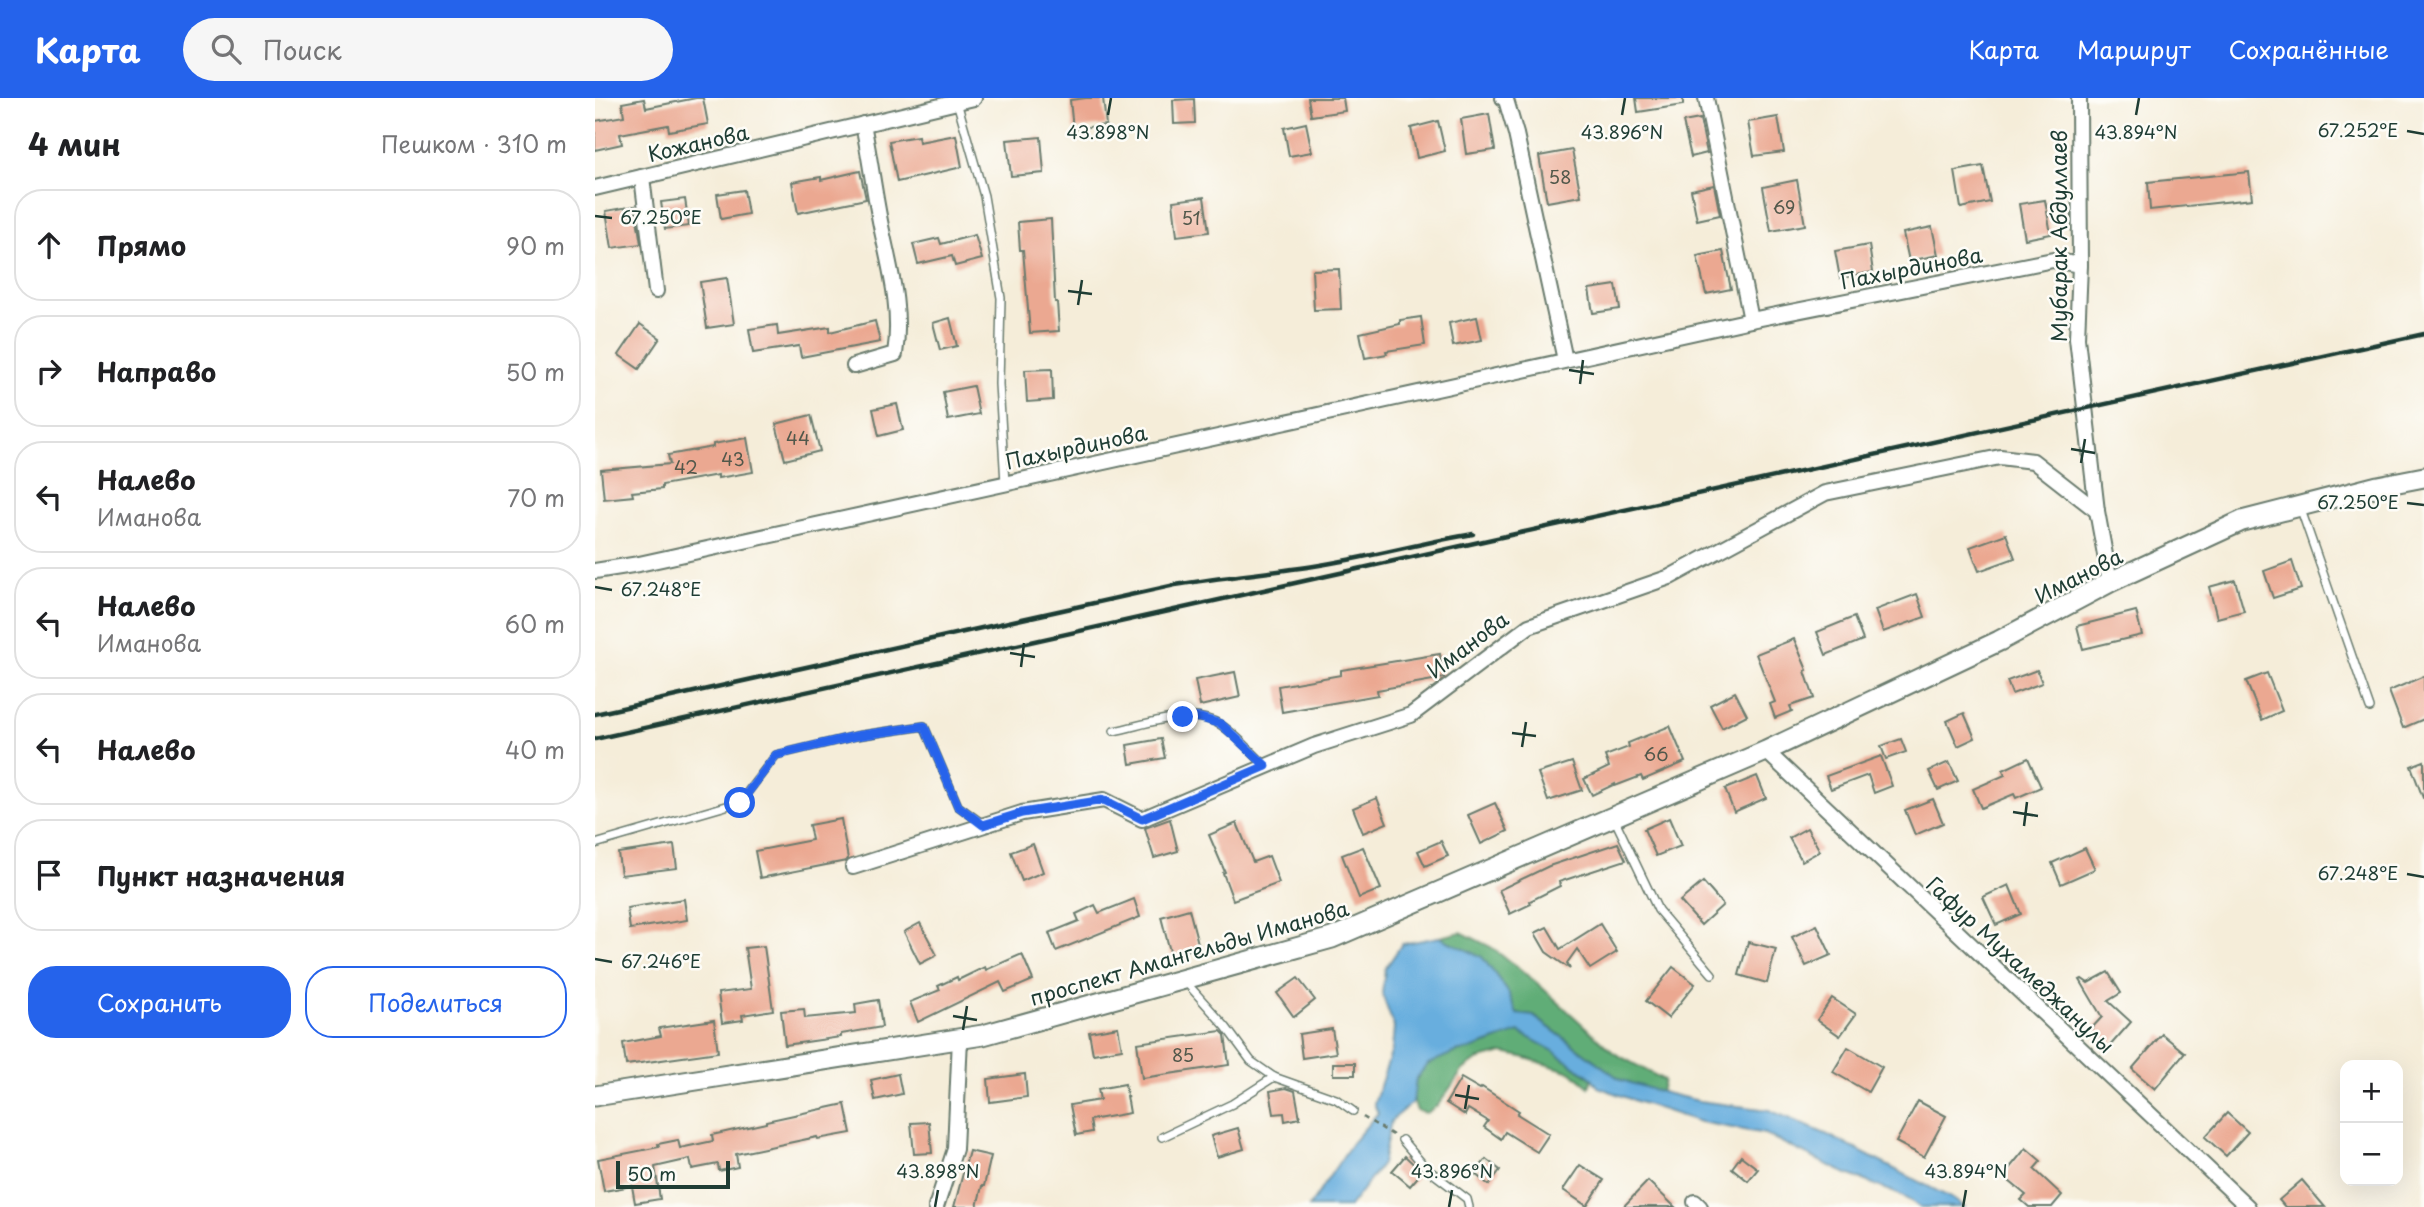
<!DOCTYPE html>
<html lang="ru">
<meta charset="utf-8">
<style>
:root{--surface:#fff;--page:#f6f6f6;--text:#202124;--muted:#757577;--line:#e0e0e0;--accent:#2563eb}
body{margin:0;font-family:"Playpen Sans",sans-serif;background:var(--page);color:var(--text)}
.controls{position:absolute;right:21px;bottom:21px;display:grid;overflow:hidden;border-radius:14px;box-shadow:0 7px 28px #0002}
.controls button{width:63px;height:63px;display:grid;place-items:center;padding:0;border:0;border-bottom:2px solid var(--line);background:var(--surface);color:var(--text);font:35px sans-serif}
.scale{position:absolute;left:21px;bottom:18px;width:114px;box-sizing:border-box;padding-left:7px;border:4px solid #1f3d34;border-top:0;font-size:19px;line-height:24px;white-space:nowrap;color:#1f3d34;-webkit-text-stroke:5px #fdfcf7;paint-order:stroke}
.stop{position:absolute;width:21px;height:21px;margin:-16px;border:5px solid #2563eb;border-radius:50%;background:#fff}
.stop.end{background:#2563eb;border-color:#fff;box-shadow:0 2px 7px #0008}
.list{margin:0;padding:0;list-style:none}
h2{display:flex;justify-content:space-between;align-items:center;height:91px;margin:0;padding:0 28px;font-size:30px}
h2 small{font-size:23px;font-weight:400;color:var(--muted)}
.list li{display:grid;grid-template-columns:46px 1fr auto;gap:21px;align-items:center;box-sizing:border-box;height:112px;margin:0 14px 14px;padding:0 14px;border:2px solid var(--line);border-radius:28px}
.list b{display:block;font-size:26px;white-space:nowrap}
.list p{margin:0;font-size:23px;white-space:nowrap;color:var(--muted)}
.list em{font-size:23px;font-style:normal;color:var(--muted)}
.actions{display:flex;gap:14px;padding:21px 28px}
.actions a{flex:1;padding:16px 0;border:2px solid var(--accent);border-radius:28px;text-align:center;font-size:24px;color:var(--accent)}
.actions .main{background:var(--accent);color:#fff}
.icon{flex:none;width:38px;height:38px;fill:none;stroke:currentColor;stroke-width:2;stroke-linecap:round;stroke-linejoin:round}
.map{position:relative;flex:none;width:1829px;height:1109px;overflow:hidden}
header{display:flex;align-items:center;gap:42px;box-sizing:border-box;height:98px;padding:0 35px;background:var(--accent);color:#fff}
header strong{font-size:33px}
nav{display:flex;gap:38px;margin-inline-start:auto;font-size:24px}
.search{width:490px;height:63px;background:var(--page);display:flex;align-items:center;gap:18px;box-sizing:border-box;padding:0 24px;border-radius:38px;color:var(--muted);font-size:26px}
main{display:flex}
aside{flex:1;background:var(--surface)}
.map>svg:first-child{display:block}
</style>
<header>
<strong>Карта</strong>
<div class="search"><svg class="icon" aria-label="search" viewBox="0 0 24 24"><circle cx="10" cy="10" r="6"/><path d="M15 15l6 6"/></svg>Поиск</div>
<nav><a>Карта</a><a>Маршрут</a><a>Сохранённые</a></nav>
</header>
<main>
<aside>
<h2>4 мин<small>Пешком · 310 m</small></h2>
<ul class="list">
<li><svg class="icon" aria-label="ahead" viewBox="0 0 24 24"><path d="M12 20V5M6 11l6-6 6 6"/></svg><div><b>Прямо</b></div><em>90 m</em></li>
<li><svg class="icon" aria-label="right" viewBox="0 0 24 24"><path d="M7 20v-9h11M14 6l5 5-5 5"/></svg><div><b>Направо</b></div><em>50 m</em></li>
<li><svg class="icon" aria-label="left" viewBox="0 0 24 24"><path d="M17 20v-9H6M10 6l-5 5 5 5"/></svg><div><b>Налево</b><p>Иманова</p></div><em>70 m</em></li>
<li><svg class="icon" aria-label="left" viewBox="0 0 24 24"><path d="M17 20v-9H6M10 6l-5 5 5 5"/></svg><div><b>Налево</b><p>Иманова</p></div><em>60 m</em></li>
<li><svg class="icon" aria-label="left" viewBox="0 0 24 24"><path d="M17 20v-9H6M10 6l-5 5 5 5"/></svg><div><b>Налево</b></div><em>40 m</em></li>
<li><svg class="icon" aria-label="arrive" viewBox="0 0 24 24"><path d="M6 21V4h12l-3 4 3 4H6"/></svg><div><b>Пункт назначения</b></div></li>
</ul>
<div class="actions"><a class="main">Сохранить</a><a>Поделиться</a></div>
</aside>
<div class="map">
<svg width="1829" height="1109" viewBox="0 0 1829 1109">
<rect width="100%" height="100%" fill="#fdfcf7"/>
<filter id="ink" filterUnits="userSpaceOnUse"><feTurbulence type="fractalNoise" baseFrequency=".0143" numOctaves="2"/><feDisplacementMap in="SourceGraphic" scale="14" xChannelSelector="R" yChannelSelector="G"/><feConvolveMatrix kernelMatrix="1 2 1 2 8 2 1 2 1" color-interpolation-filters="sRGB"/></filter>
<filter id="wash" filterUnits="userSpaceOnUse"><feTurbulence type="fractalNoise" baseFrequency=".00686" numOctaves="4" result="noise"/><feDisplacementMap in="SourceGraphic" scale="28" xChannelSelector="R" yChannelSelector="G"/><feGaussianBlur stdDeviation="1.57" result="paint"/><feColorMatrix in="noise" values="0 0 0 0 0 0 0 0 0 0 0 0 0 0 0 0 0 1.4 0 .05"/><feComposite in="paint" operator="in"/></filter>
<g filter="url(#wash)">
<rect width="100%" height="100%" fill="#f5edd9"/>
<g fill="#61ad77" stroke="#407556" stroke-width="2">
<polygon points="866,834 896,849 941,884 1019,955 1069,982 1066,994 1026,982 939,918 922,916 913,894 887,859 844,839"/>
<path d="M 924,934 L 957,952 L 997,981 L 994,989 L 976,974 L 927,959 L 908,955 L 882,962 L 868,972 L 843,1007 L 831,1015 L 822,1013 C 819,1005 818,1001 819,992 C 823,958 861,955 888,947 C 900,943 911,937 924,934 Z"/>
</g>
<polygon fill="#67aede" stroke="#437689" stroke-width="2" points="844,839 887,859 913,894 922,916 938,918 1026,982 1066,994 1104,1003 1174,1012 1233,1037 1358,1101 1369,1109 1326,1109 1303,1096 1245,1073 1170,1036 1105,1024 1035,1001 1003,989 997,980 957,952 924,934 875,951 860,954 833,966 821,980 818,1004 796,1023 787,1066 754,1109 714,1109 757,1045 783,1015 779,1006 797,952 799,929 787,896 790,871 807,846"/>
<g id="blocks">
<g fill="#eba891">
<polygon points="101,0 108,0 113,26 74,33 73,27 25,36 27,46 0,52 0,23 29,18 27,5 49,1 51,10"/>
<polygon points="491,0 508,0 511,27 478,31 475,2"/>
<polygon points="713,0 748,0 750,13 716,18"/>
<polygon points="1041,0 1088,0 1088,7 1043,14"/>
<polygon points="599,1 600,25 579,26 578,2"/>
<polygon points="894,16 900,52 871,56 866,21"/>
<polygon points="1183,19 1189,54 1159,58 1153,24"/>
<polygon points="1105,21 1112,55 1096,59 1088,24"/>
<polygon points="843,23 850,53 822,60 816,30"/>
<polygon points="711,25 717,54 694,58 689,30"/>
<polygon points="361,37 367,69 302,84 294,43 323,38 324,44"/>
<polygon points="446,39 449,75 416,78 412,42"/>
<polygon points="977,52 986,98 952,104 944,58"/>
<polygon points="1388,68 1395,104 1366,110 1360,73"/>
<polygon points="265,73 271,101 203,115 197,84 226,79 226,82"/>
<polygon points="1654,74 1657,101 1555,112 1553,84"/>
<polygon points="1202,82 1210,127 1176,133 1168,89"/>
<polygon points="1119,87 1125,117 1102,122 1096,92"/>
<polygon points="149,92 153,116 126,121 122,96"/>
<polygon points="609,99 614,134 582,138 578,103"/>
<polygon points="90,101 94,128 70,131 66,104"/>
<polygon points="1450,102 1456,136 1430,141 1424,106"/>
<polygon points="40,108 46,146 17,150 11,113"/>
<polygon points="456,121 460,204 462,204 464,233 435,235 428,152 425,152 423,124"/>
<polygon points="1337,129 1343,157 1314,163 1308,135"/>
<polygon points="380,137 387,161 360,168 357,158 323,166 318,146 344,140 346,146"/>
<polygon points="1274,147 1278,174 1245,180 1240,153"/>
<polygon points="1128,153 1136,191 1111,196 1102,158"/>
<polygon points="744,171 746,211 719,212 717,172"/>
<polygon points="132,180 139,226 112,230 105,184"/>
<polygon points="1021,187 1025,211 998,215 994,191"/>
<polygon points="826,219 830,247 791,253 792,256 770,260 765,235 805,226 805,222"/>
<polygon points="882,219 887,242 858,248 854,225"/>
<polygon points="355,220 362,248 345,252 338,225"/>
<polygon points="280,223 285,244 206,259 204,248 158,255 154,231 182,227 183,237 235,229 235,234"/>
<polygon points="45,226 65,240 44,271 24,257"/>
<polygon points="457,271 458,302 432,304 430,272"/>
<polygon points="378,288 384,316 353,322 348,294"/>
<polygon points="302,306 308,332 284,338 278,311"/>
<polygon points="216,317 225,353 190,362 181,326"/>
<polygon points="152,340 158,374 123,380 123,377 67,387 67,391 37,394 38,398 9,401 6,372 75,366 73,357 118,349 118,346"/>
<polygon points="1411,436 1420,460 1384,473 1375,449"/>
<polygon points="1697,463 1706,491 1678,500 1669,473"/>
<polygon points="1640,482 1649,513 1622,520 1614,489"/>
<polygon points="1322,496 1330,519 1288,534 1280,512"/>
<polygon points="1541,513 1547,537 1488,551 1482,528"/>
<polygon points="1259,519 1268,542 1231,557 1222,534"/>
<polygon points="1199,541 1212,572 1210,573 1219,600 1195,608 1197,613 1180,620 1175,606 1180,604 1161,556"/>
<polygon points="845,556 849,580 782,592 783,597 687,614 683,588 746,577 746,572"/>
<polygon points="1442,572 1447,585 1417,596 1412,583"/>
<polygon points="640,574 645,599 605,608 600,582"/>
<polygon points="1672,575 1687,613 1667,622 1651,583"/>
<polygon points="1829,578 1829,621 1808,630 1794,593"/>
<polygon points="1140,594 1152,617 1127,630 1115,607"/>
<polygon points="1369,615 1380,640 1363,648 1352,623"/>
<polygon points="1075,628 1090,664 1048,682 1046,678 1020,688 1020,686 997,697 989,681 1014,669 1010,658 1034,649 1033,645"/>
<polygon points="566,641 570,660 535,666 532,647"/>
<polygon points="1306,641 1311,654 1291,661 1286,648"/>
<polygon points="1286,658 1297,688 1279,695 1273,677 1236,691 1231,678"/>
<polygon points="1433,660 1446,689 1421,700 1419,696 1386,710 1378,691 1410,677 1408,672"/>
<polygon points="1829,663 1829,700 1828,700 1816,668"/>
<polygon points="977,664 987,692 953,703 943,675"/>
<polygon points="1354,664 1363,683 1343,692 1334,673"/>
<polygon points="1162,678 1171,700 1139,714 1130,691"/>
<polygon points="782,700 792,725 768,735 758,710"/>
<polygon points="1338,701 1348,725 1320,737 1310,712"/>
<polygon points="900,705 913,733 886,746 873,717"/>
<polygon points="1074,720 1086,748 1061,758 1049,731"/>
<polygon points="246,721 253,761 251,763 165,780 160,753 217,742 214,727"/>
<polygon points="575,721 583,753 559,760 550,730"/>
<polygon points="642,725 658,764 674,758 684,785 638,802 628,775 630,774 614,737"/>
<polygon points="1212,730 1225,753 1207,763 1194,740"/>
<polygon points="846,743 853,758 830,768 823,753"/>
<polygon points="1023,745 1031,762 964,784 965,788 935,803 936,806 915,816 904,792 954,768"/>
<polygon points="438,746 448,774 427,783 416,754"/>
<polygon points="79,747 82,770 26,777 23,755"/>
<polygon points="768,749 786,791 764,800 747,757"/>
<polygon points="1490,750 1500,771 1466,786 1457,765"/>
<polygon points="1108,784 1128,807 1106,827 1085,803"/>
<polygon points="1414,787 1426,816 1401,827 1388,799"/>
<polygon points="89,801 92,822 35,831 32,810"/>
<polygon points="539,801 545,819 461,853 454,835 484,823 481,816 500,807 504,815"/>
<polygon points="594,811 604,849 576,857 566,819"/>
<polygon points="325,825 342,857 325,866 309,834"/>
<polygon points="1005,826 1022,854 995,871 982,851 972,865 975,871 951,854 940,835 952,829 965,851"/>
<polygon points="1222,827 1236,857 1211,868 1197,839"/>
<polygon points="1153,844 1181,851 1172,885 1144,877"/>
<polygon points="169,848 178,912 147,917 148,922 127,925 123,895 156,891 150,850"/>
<polygon points="427,856 438,882 410,894 405,884 323,924 315,904 345,892 343,888 362,879 363,882 390,869 391,872"/>
<polygon points="1078,869 1100,886 1073,920 1051,903"/>
<polygon points="1513,874 1526,895 1513,903 1536,924 1513,950 1494,933 1507,919 1485,882 1487,881 1493,885"/>
<polygon points="703,880 720,902 699,919 682,895"/>
<polygon points="1237,900 1261,916 1245,938 1222,922"/>
<polygon points="283,902 287,929 246,936 246,939 190,947 186,913 209,911 210,920 261,915 260,906"/>
<polygon points="119,922 123,954 31,967 28,945 66,938 64,930"/>
<polygon points="523,929 527,951 498,956 494,934"/>
<polygon points="737,931 741,955 707,960 704,936"/>
<polygon points="626,933 630,937 634,967 547,980 542,945"/>
<polygon points="1567,936 1590,955 1560,991 1537,971"/>
<polygon points="1253,949 1287,969 1273,994 1238,974"/>
<rect x="738" y="965" width="22" height="12"/>
<polygon points="303,976 307,996 280,1002 276,982"/>
<polygon points="430,976 432,999 395,1004 393,981"/>
<polygon points="866,980 885,991 887,989 924,1013 922,1016 954,1036 942,1054 910,1034 906,1041 889,1029 893,1023 873,1011 870,1017 851,1005"/>
<polygon points="530,986 535,1015 495,1022 497,1034 481,1037 475,1007 505,1002 503,991"/>
<polygon points="691,990 700,993 705,1020 690,1023 689,1015 679,1016 675,993"/>
<polygon points="1323,1003 1351,1018 1329,1059 1301,1044"/>
<polygon points="250,1006 256,1035 223,1041 222,1039 141,1056 143,1069 124,1073 123,1066 97,1071 95,1061 60,1069 65,1101 40,1105 37,1088 9,1093 3,1061 64,1049 63,1046 83,1042 85,1050 118,1043 117,1037 171,1025 171,1023"/>
<polygon points="1632,1015 1653,1034 1631,1058 1610,1039"/>
<polygon points="334,1024 337,1055 319,1056 316,1025"/>
<polygon points="643,1030 649,1051 622,1059 616,1038"/>
<polygon points="1431,1050 1446,1063 1439,1071 1467,1097 1457,1109 1434,1109 1426,1102 1431,1097 1408,1078"/>
<polygon points="374,1053 396,1058 389,1088 387,1088 382,1109 359,1109"/>
<polygon points="810,1058 827,1074 815,1088 797,1073"/>
<polygon points="1146,1058 1163,1071 1153,1083 1137,1070"/>
<polygon points="891,1061 905,1072 894,1087 880,1076"/>
<polygon points="985,1067 1009,1082 992,1108 968,1092"/>
<polygon points="1707,1082 1730,1109 1690,1109 1684,1102"/>
<polygon points="1053,1083 1080,1109 1028,1109"/>
</g>
</g>
</g>
<g filter="url(#ink)">
<use href="#blocks" fill-opacity="0" stroke="#6a7b6e" stroke-width="2"/>
<g fill="none" stroke-linecap="round" stroke-linejoin="round">
<defs>
<g id="service">
<polyline points="362,4 389,98 406,200 404,286 410,385"/>
<polyline points="1705,409 1775,610"/>
<path d="M 519,633 C 550,627 596,608 626,627 C 642,637 657,655 671,668"/>
<polyline points="1019,720 1063,812 1117,876"/>
<polyline points="0,746 145,704 181,657 261,638 329,628 363,708 388,726"/>
<polyline points="589,882 631,929 656,963 679,979 741,1001 758,1013"/>
<polyline points="567,1039 637,1006 679,979"/>
<polyline points="807,1042 831,1070 872,1101 874,1109"/>
</g>
<g id="minor">
<polyline points="908,0 911,2 921,36 970,262"/>
<polyline points="1111,0 1156,222"/>
<polyline points="1484,0 1485,167 1482,240 1502,413 1515,484"/>
<polyline points="47,79 61,193"/>
<polyline points="0,90 379,0"/>
<path d="M 259,268 L 300,256 C 307,212 295,171 286,128 C 279,94 275,60 268,26"/>
<polyline points="0,473 44,466 1156,222 1458,162 1485,167"/>
<polyline points="1171,653 1653,1109"/>
<polyline points="258,769 427,715 509,702 547,721 719,648 816,617 934,528 1075,479 1230,395 1405,359 1438,363 1502,413"/>
<polyline points="1100,1104 1105,1109"/>
<polyline points="341,1109 360,1051 365,940"/>
</g>
<polyline id="secondary" points="0,998 388,937 737,840 1171,653 1404,543 1515,484 1647,423 1783,388 1829,379"/>
</defs>
<use href="#service" stroke="#6a7b6e" stroke-width="10"/>
<use href="#minor" stroke="#6a7b6e" stroke-width="18"/>
<use href="#secondary" stroke="#6a7b6e" stroke-width="23"/>
<polyline stroke="#6a7b6e" stroke-width="2.5" stroke-dasharray="5 5" stroke-linecap="butt" points="768,1019 798,1037"/>
<use href="#service" stroke="#fff" stroke-width="7"/>
<use href="#minor" stroke="#fff" stroke-width="14"/>
<use href="#secondary" stroke="#fff" stroke-width="19"/>
<g stroke="#1f3d34" stroke-width="4.5">
<path d="M 0,616 L 580,487 C 626,479 673,475 719,468 C 772,460 825,445 878,436"/>
<polyline points="0,641 902,440 1829,236"/>
</g>
</g>
</g>
<g fill="none" stroke-linecap="round" stroke-linejoin="round" filter="url(#ink)">
<polyline stroke="#2563eb" stroke-width="9" points="145,705 181,657 261,638 329,628 363,708 388,727 427,715 509,702 547,721 671,668 626,626 606,620 588,619"/>
</g>
<path fill="none" stroke="#1f3d34" stroke-width="2.5" d="M 513,17 L 516,0M 1027,17 L 1030,0M 1541,17 L 1544,0M 1812,33 L 1829,36M 0,118 L 17,120M 473,193 L 497,196M 483,207 L 487,182M 974,272 L 999,276M 985,286 L 988,262M 1476,351 L 1500,355M 1486,365 L 1490,341M 1812,405 L 1829,407M 0,489 L 17,492M 415,555 L 440,559M 426,569 L 429,545M 917,635 L 941,638M 927,649 L 931,624M 1418,714 L 1443,718M 1429,728 L 1432,704M 1812,776 L 1829,779M 0,861 L 17,864M 358,918 L 382,922M 368,932 L 372,908M 860,997 L 884,1001M 870,1011 L 874,987M 340,1109 L 343,1092M 854,1109 L 857,1092M 1368,1109 L 1371,1092"/>
<g text-anchor="middle" dominant-baseline="central" stroke-width="5" stroke-linejoin="round" paint-order="stroke">
<g font-size="18" fill="#52584b">
<text x="965" y="78">58</text>
<text x="1189" y="108">69</text>
<text x="596" y="119">51</text>
<text x="203" y="339">44</text>
<text x="138" y="360">43</text>
<text x="91" y="368">42</text>
<text x="1061" y="655">66</text>
<text x="588" y="956">85</text>
</g>
<g font-size="21" fill="#1f3d34" stroke="#fdfcf7">
<text transform="translate(103 44) rotate(-13)">Кожанова</text>
<text transform="translate(1463 138) rotate(-90)">Мубарак Абдуллаев</text>
<text transform="translate(1316 169) rotate(-11)">Пахырдинова</text>
<text transform="translate(481 348) rotate(-12)">Пахырдинова</text>
<text transform="translate(1483 477) rotate(-27)">Иманова</text>
<text transform="translate(872 546) rotate(-37)">Иманова</text>
<text transform="translate(594 854) rotate(-16)">проспект Амангельды Иманова</text>
<text transform="translate(1426 866) rotate(43)">Гафур Мухамеджанулы</text>
</g>
</g>
<g font-size="18" text-anchor="middle" fill="#1f3d34" stroke="#fdfcf7" stroke-width="5" stroke-linejoin="round" paint-order="stroke">
<text x="1763" y="39">67.252°E</text>
<text x="513" y="41">43.898°N</text>
<text x="1027" y="41">43.896°N</text>
<text x="1541" y="41">43.894°N</text>
<text x="66" y="126">67.250°E</text>
<text x="1763" y="411">67.250°E</text>
<text x="66" y="498">67.248°E</text>
<text x="1763" y="782">67.248°E</text>
<text x="66" y="870">67.246°E</text>
<text x="343" y="1080">43.898°N</text>
<text x="857" y="1080">43.896°N</text>
<text x="1371" y="1080">43.894°N</text>
</g>
</svg>
<div class="controls">
<button>+</button>
<button>−</button>
</div>
<div class="scale">50 m</div>
<div class="stop" style="left:145px;top:705px"></div>
<div class="stop end" style="left:588px;top:619px"></div>
</div>
</main>
